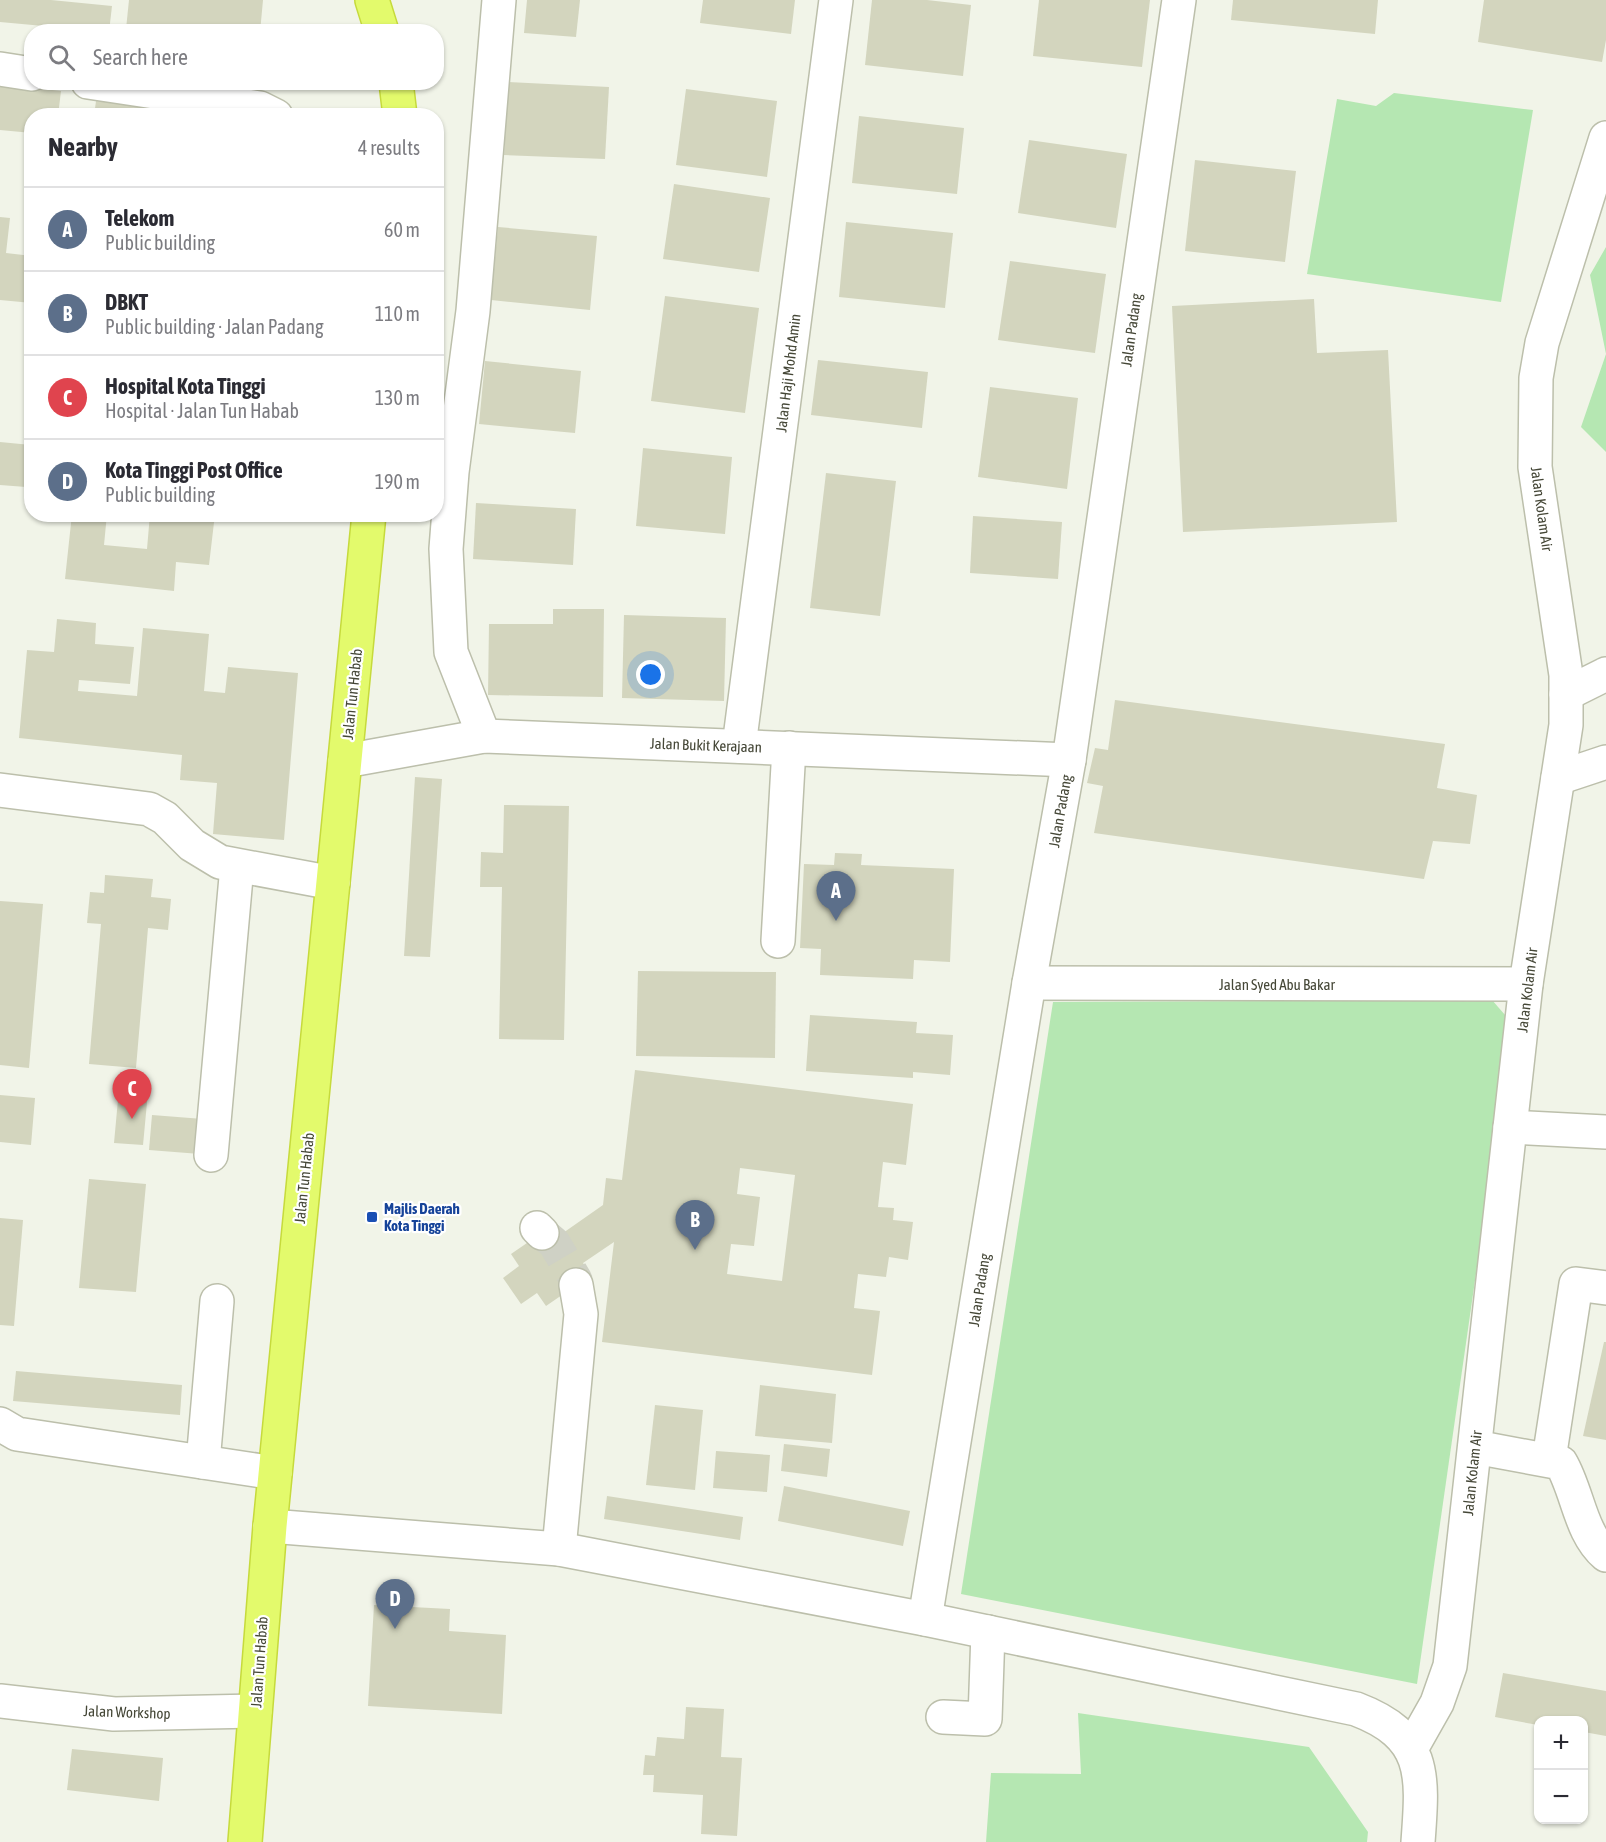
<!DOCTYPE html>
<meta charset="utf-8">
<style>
:root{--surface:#fff;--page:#f2f2f3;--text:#2b2b33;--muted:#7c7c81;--line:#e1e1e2;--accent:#86642a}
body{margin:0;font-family:"Asap Condensed",sans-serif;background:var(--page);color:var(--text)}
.controls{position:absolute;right:18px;bottom:18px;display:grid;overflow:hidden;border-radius:12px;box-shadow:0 2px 4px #0004}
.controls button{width:54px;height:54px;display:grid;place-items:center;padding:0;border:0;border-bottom:2px solid var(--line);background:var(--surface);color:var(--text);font:30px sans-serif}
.you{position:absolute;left:651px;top:675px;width:21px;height:21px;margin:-15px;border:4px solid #fff;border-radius:50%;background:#1a73e8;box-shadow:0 0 0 9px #1a73e833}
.badge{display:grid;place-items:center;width:39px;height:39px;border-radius:50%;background:var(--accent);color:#fff;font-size:20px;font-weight:700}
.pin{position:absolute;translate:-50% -50px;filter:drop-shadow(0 2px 3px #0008)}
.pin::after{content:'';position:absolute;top:32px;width:21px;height:18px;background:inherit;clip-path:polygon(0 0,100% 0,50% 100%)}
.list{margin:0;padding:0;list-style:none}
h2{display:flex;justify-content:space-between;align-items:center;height:78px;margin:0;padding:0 24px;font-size:26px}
h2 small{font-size:20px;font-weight:400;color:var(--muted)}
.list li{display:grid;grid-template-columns:39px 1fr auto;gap:18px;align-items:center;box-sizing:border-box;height:84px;padding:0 24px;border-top:2px solid var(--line)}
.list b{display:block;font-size:22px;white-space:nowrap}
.list p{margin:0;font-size:20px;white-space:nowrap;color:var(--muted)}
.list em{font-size:20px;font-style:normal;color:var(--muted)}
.icon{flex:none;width:33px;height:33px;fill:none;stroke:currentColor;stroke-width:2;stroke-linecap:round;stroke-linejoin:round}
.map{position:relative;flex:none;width:1606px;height:1842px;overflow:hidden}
.search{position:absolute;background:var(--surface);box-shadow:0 2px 4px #0004;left:24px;top:24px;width:420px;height:66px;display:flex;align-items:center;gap:15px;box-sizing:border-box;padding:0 21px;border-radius:24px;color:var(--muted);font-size:22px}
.panel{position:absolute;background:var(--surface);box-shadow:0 2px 4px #0004;left:24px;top:108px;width:420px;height:414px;border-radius:24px}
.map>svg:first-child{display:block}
</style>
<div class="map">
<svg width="1606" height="1842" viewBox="0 0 1606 1842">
<rect width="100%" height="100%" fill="#f1f4e8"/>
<g fill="#b5e7b2">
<polygon points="1394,93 1533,110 1501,302 1307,274 1337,99 1376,106"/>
<polygon points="1606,247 1606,452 1581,427 1606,354 1590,275"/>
<polygon points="1492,1000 1512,1023 1417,1684 961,1594 1053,1002"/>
<polygon points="1078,1713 1309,1747 1368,1832 1367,1842 986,1842 991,1773 1081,1774"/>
</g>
<g fill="#d3d5be" fill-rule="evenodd">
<polygon points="0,0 51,0 112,6 109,32 0,22"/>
<polygon points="129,0 263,0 260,32 126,29"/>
<polygon points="527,0 580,0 576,37 524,33"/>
<polygon points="703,0 795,0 791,34 700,23"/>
<polygon points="872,0 927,0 971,5 963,76 865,65"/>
<polygon points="1039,0 1150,0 1142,67 1033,56"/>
<polygon points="1233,0 1378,0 1375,34 1231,20"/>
<polygon points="1484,0 1606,0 1606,40 1602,62 1478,42"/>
<polygon points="508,82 609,87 605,159 504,155"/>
<polygon points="0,84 61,91 58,116 32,116 32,133 0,130"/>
<polygon points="686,89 777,101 767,177 676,165"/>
<polygon points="96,101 174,109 173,116 94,116"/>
<polygon points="859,116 964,128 957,194 852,183"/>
<polygon points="1029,140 1127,154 1116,228 1018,213"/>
<polygon points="1195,160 1296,171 1285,262 1185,251"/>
<polygon points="674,184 770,198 759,272 663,259"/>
<polygon points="0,217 10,218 6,253 32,256 32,303 0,300"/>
<polygon points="846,222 953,233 945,308 839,297"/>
<polygon points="498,227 597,236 590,310 491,300"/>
<polygon points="1010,261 1106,274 1095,353 998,340"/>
<polygon points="665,296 759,308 745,413 651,401"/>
<polygon points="1314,299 1317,353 1388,350 1397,522 1183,532 1172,306"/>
<polygon points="818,360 928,372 922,428 811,415"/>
<polygon points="485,361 581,371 575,433 479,424"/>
<polygon points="990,387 1078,398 1067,489 978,477"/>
<polygon points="0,442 31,445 26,487 0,485"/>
<polygon points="643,448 732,457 725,534 636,526"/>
<polygon points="826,473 896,481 880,616 810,608"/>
<polygon points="476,503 576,509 573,565 473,559"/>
<polygon points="72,514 107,514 104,545 147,549 150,514 215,514 209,565 176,562 174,591 65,579"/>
<polygon points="973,516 1062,522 1058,579 970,573"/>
<polygon points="553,609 604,609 603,697 488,695 489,624 553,624"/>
<polygon points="624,615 726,618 724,701 622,698"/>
<polygon points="57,619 96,623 95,644 134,647 130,684 79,680 78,691 137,696 143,628 209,634 204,691 225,693 228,667 298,673 284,840 213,834 217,783 180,780 182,755 19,738 27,650 54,652"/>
<polygon points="1115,700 1445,744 1437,788 1477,795 1470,844 1433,841 1424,879 1094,833 1103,786 1087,783 1095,748 1108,750"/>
<polygon points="415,777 442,779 430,957 404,956"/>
<polygon points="504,805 569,806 564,1040 499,1039 502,887 480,887 481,852 503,853"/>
<polygon points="835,853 862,854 861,865 954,869 950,962 914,960 913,979 820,975 821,949 800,948 804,864 834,865"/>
<polygon points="105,875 153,879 151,897 171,899 168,930 148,928 136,1068 89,1064 101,924 87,923 90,892 104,893"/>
<polygon points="0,901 43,904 29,1068 0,1065"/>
<polygon points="638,971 776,972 775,1058 636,1056"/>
<polygon points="810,1015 917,1022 916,1033 953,1035 950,1075 913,1072 913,1078 806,1071"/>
<path d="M 635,1070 L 913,1104 L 906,1165 L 883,1162 L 878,1207 L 894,1208 L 893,1220 L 913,1222 L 908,1260 L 889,1257 L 886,1277 L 858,1274 L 854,1308 L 880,1311 L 872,1375 L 602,1342 L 614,1242 L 583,1263 L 591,1275 L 546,1306 L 537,1293 L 521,1304 L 503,1278 L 519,1266 L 511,1254 L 556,1223 L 563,1233 L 603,1205 L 606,1178 L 622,1180 ZM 740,1168 L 795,1175 L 782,1281 L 727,1274 L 731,1244 L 754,1246 L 760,1197 L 737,1194 Z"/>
<polygon points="120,1078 149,1081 143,1145 114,1143"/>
<polygon points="0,1095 35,1098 31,1145 0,1142"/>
<polygon points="152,1115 203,1119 200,1154 149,1150"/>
<polygon points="89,1179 146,1184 136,1292 79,1288"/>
<polygon points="0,1218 23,1220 14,1326 0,1325"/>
<polygon points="1604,1342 1606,1342 1606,1440 1583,1436"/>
<polygon points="16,1371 182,1385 180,1415 13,1401"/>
<polygon points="760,1385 836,1394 832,1443 755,1436"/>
<polygon points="655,1405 703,1410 695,1490 646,1485"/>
<polygon points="784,1444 830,1449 827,1477 781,1471"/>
<polygon points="716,1451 770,1455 767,1492 713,1488"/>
<polygon points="784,1486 910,1511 903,1546 778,1521"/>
<polygon points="607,1496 743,1517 740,1540 604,1519"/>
<polygon points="374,1605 450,1609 449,1631 506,1635 502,1714 368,1706"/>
<polygon points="1503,1673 1606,1691 1606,1736 1584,1732 1584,1720 1538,1720 1538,1725 1495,1717"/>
<polygon points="686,1707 724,1709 721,1757 742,1758 737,1836 701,1834 703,1795 653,1792 654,1775 643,1775 645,1755 655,1756 657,1737 684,1739"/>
<polygon points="72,1749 163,1758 159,1801 67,1790"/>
</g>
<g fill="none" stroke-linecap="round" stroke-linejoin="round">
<polyline stroke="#cfd1c5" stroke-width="33" stroke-dasharray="33 16" stroke-linecap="butt" points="542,1233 554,1243 576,1280 576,1285"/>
<defs>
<g id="minor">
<polyline points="0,69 32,74"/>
<polyline points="88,82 260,108 276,116"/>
<polyline points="1566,694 1606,674"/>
<polyline points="484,736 451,652 446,549 452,472 473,311 499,0"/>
<polyline points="739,746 836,0"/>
<polyline points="345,761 484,736 1069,760"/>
<polyline points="1558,778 1606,762"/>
<polyline points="0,790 149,809 165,818 192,845 220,862 333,883"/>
<polyline points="778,941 789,748"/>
<polyline points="1029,983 1526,984"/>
<polyline points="1510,1127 1606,1132"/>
<polyline points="211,1155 237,866"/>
<polyline points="537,1228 542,1233"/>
<polyline points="0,1424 17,1434 275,1473"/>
<path d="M 1475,1447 L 1561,1463 C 1578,1492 1580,1533 1606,1555"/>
<polyline points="1549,1459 1576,1284 1606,1288"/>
<polyline points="203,1462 217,1301"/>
<path d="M 270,1526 L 559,1549 L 925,1619 L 1356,1709 C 1427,1736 1423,1775 1418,1842"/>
<polyline points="559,1549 581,1314 576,1285"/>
<polyline points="925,1619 1029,983 1069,760 1179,0"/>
<polyline points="0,1701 114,1714 255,1711"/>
<polyline points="943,1717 985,1719 988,1632"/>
<polyline points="1411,1749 1437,1703 1450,1666 1526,984 1566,725 1566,675 1535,467 1536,378 1542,343 1606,138"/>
</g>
<g id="highway">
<polyline points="372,0 382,32"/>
<polyline points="396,82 400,116"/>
<polyline points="245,1842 270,1526 369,514"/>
</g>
</defs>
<use href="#minor" stroke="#bcbfab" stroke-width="36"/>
<use href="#highway" stroke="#c6da3c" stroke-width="36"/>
<use href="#minor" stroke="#fff" stroke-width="33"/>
<use href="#highway" stroke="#e3fa6c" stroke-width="33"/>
</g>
<rect fill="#1a4fb4" stroke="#fff" stroke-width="2" x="366" y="1211" width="12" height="12" rx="3"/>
<g text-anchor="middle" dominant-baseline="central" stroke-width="4.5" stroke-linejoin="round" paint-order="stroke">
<g font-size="15" fill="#454737" stroke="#fff">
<text transform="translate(1131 330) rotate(-82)">Jalan Padang</text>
<text transform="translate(788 373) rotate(-83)">Jalan Haji Mohd Amin</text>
<text transform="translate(1542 509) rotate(82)">Jalan Kolam Air</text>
<text transform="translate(352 694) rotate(-84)">Jalan Tun Habab</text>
<text transform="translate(706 745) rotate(2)">Jalan Bukit Kerajaan</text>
<text transform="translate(1060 811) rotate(-80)">Jalan Padang</text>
<text x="1277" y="984">Jalan Syed Abu Bakar</text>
<text transform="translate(1527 990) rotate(-83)">Jalan Kolam Air</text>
<text transform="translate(304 1178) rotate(-84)">Jalan Tun Habab</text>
<text transform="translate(979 1290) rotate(-81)">Jalan Padang</text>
<text transform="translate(1472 1473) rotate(-84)">Jalan Kolam Air</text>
<text transform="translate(259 1662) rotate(-86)">Jalan Tun Habab</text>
<text transform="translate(127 1712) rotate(2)">Jalan Workshop</text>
</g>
<g font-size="15" font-weight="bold" fill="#164399" stroke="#fff" text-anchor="start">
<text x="384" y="1208">Majlis Daerah<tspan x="384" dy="17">Kota Tinggi</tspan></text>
</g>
</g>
</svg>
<div class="controls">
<button>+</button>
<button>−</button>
</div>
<div class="you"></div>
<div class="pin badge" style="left:836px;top:921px;background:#5c6f8a">A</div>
<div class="pin badge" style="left:695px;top:1250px;background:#5c6f8a">B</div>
<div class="pin badge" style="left:132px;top:1119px;background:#e0444e">C</div>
<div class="pin badge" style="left:395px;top:1629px;background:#5c6f8a">D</div>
<div class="search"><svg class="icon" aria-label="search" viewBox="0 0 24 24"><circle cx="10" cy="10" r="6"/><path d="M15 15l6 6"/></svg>Search here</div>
<section class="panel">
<h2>Nearby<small>4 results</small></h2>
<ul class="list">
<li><span class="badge" style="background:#5c6f8a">A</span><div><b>Telekom</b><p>Public building</p></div><em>60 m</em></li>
<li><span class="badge" style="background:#5c6f8a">B</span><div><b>DBKT</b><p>Public building · Jalan Padang</p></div><em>110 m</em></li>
<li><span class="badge" style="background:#e0444e">C</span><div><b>Hospital Kota Tinggi</b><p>Hospital · Jalan Tun Habab</p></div><em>130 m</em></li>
<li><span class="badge" style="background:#5c6f8a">D</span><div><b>Kota Tinggi Post Office</b><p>Public building</p></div><em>190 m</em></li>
</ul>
</section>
</div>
